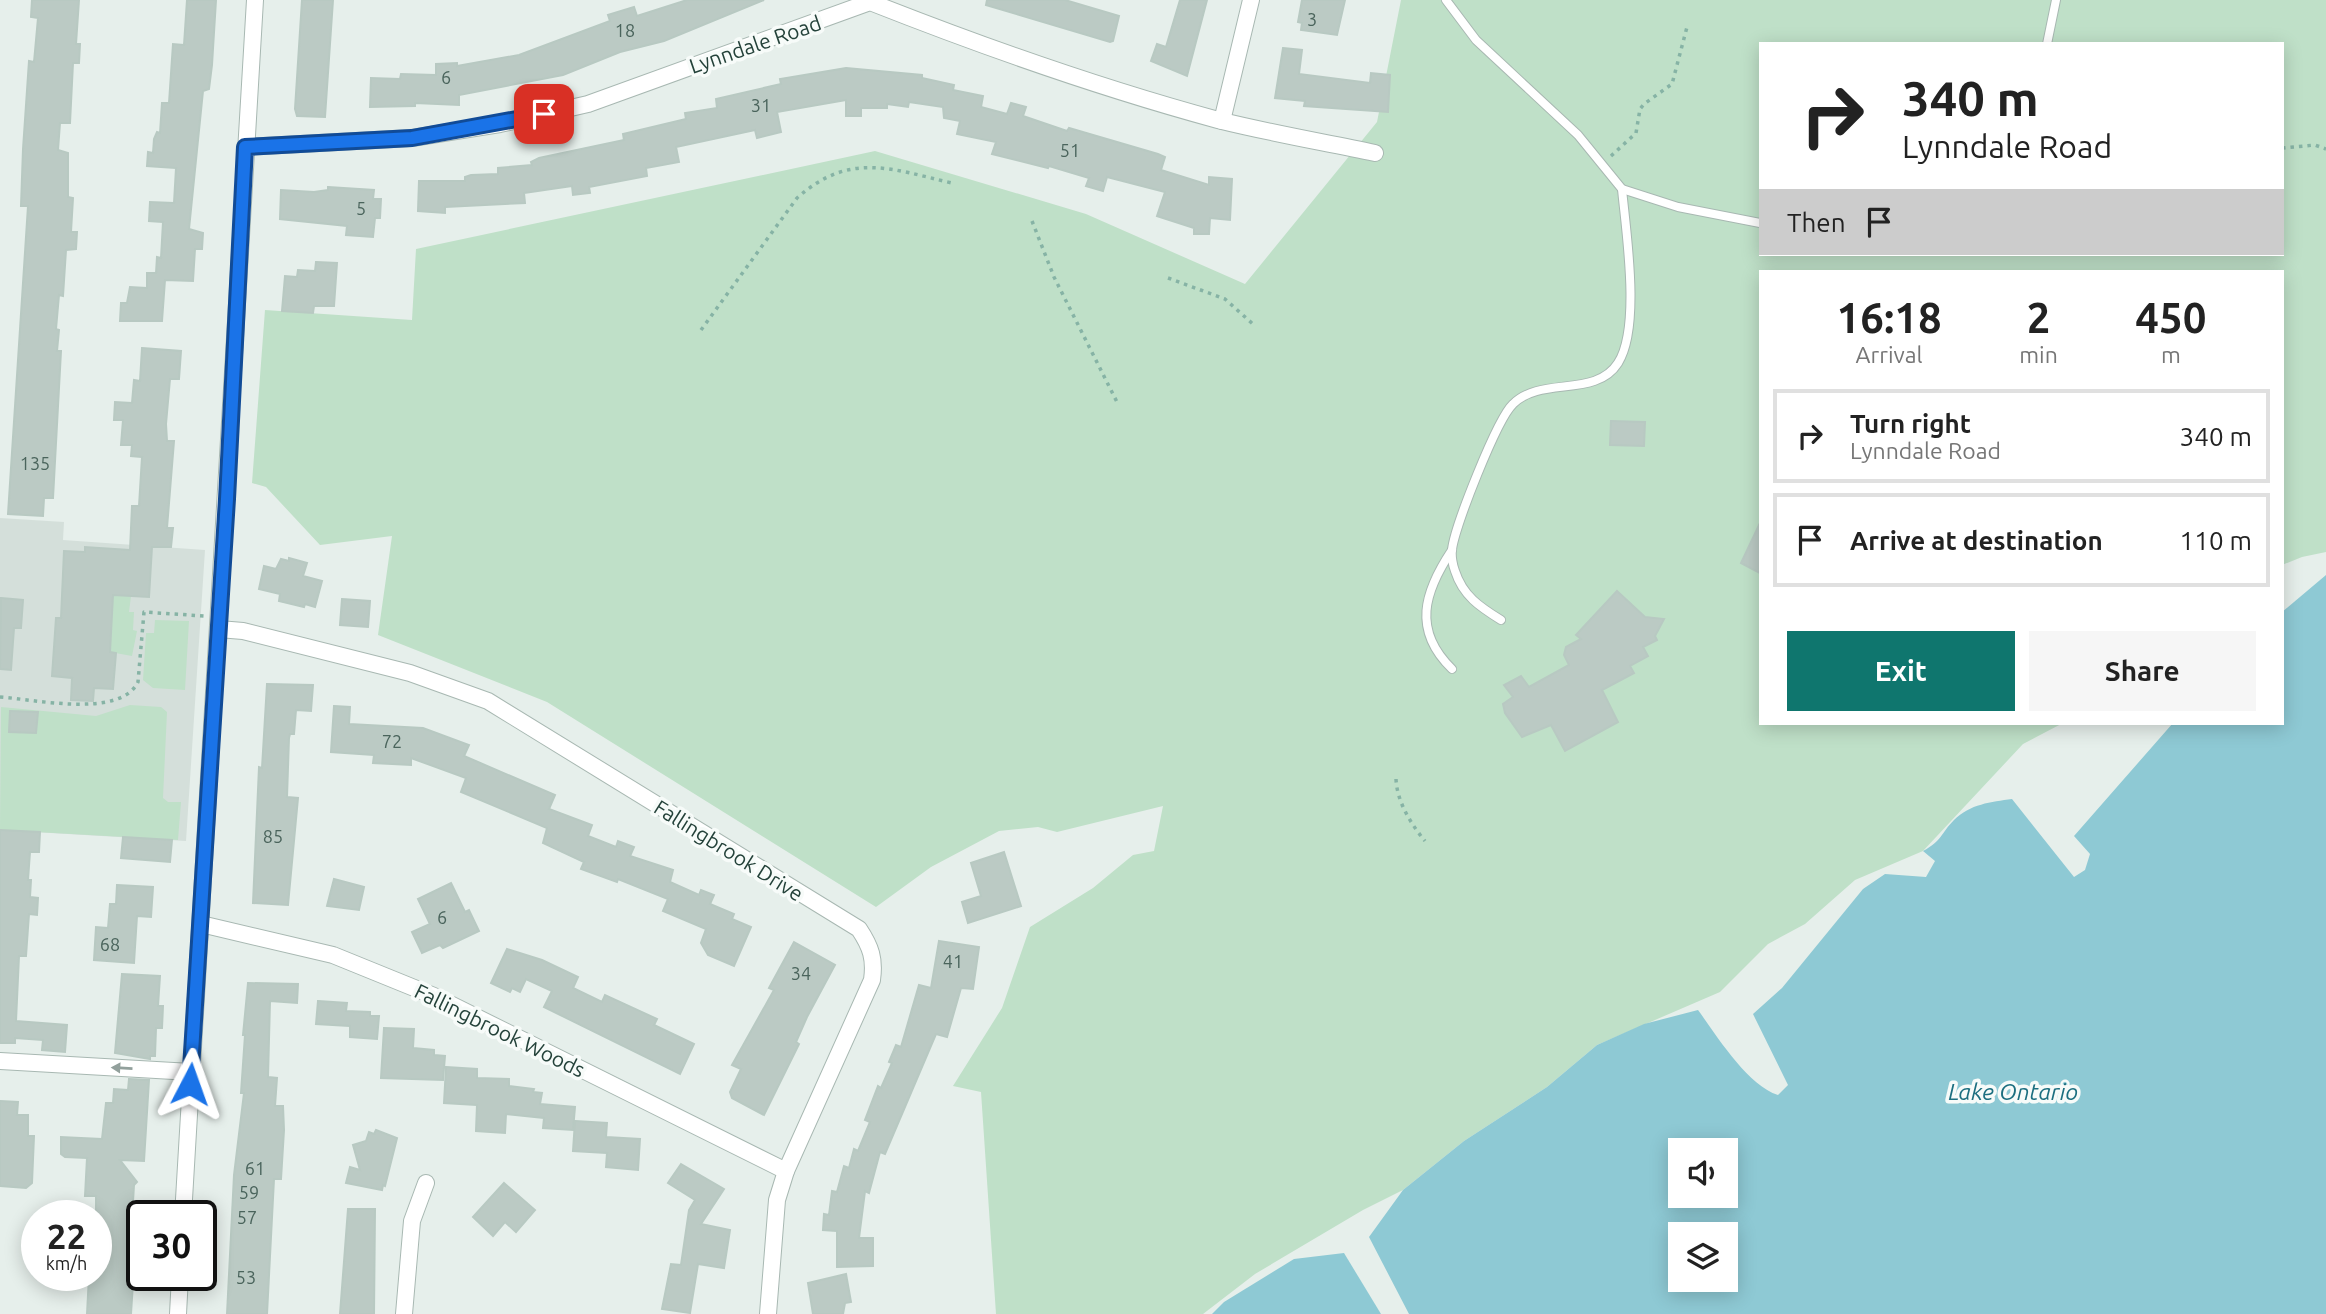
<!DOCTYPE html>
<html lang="en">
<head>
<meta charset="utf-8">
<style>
	:root { --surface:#fff; --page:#f6f6f6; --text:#222; --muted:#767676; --line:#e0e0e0; --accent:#0f766e }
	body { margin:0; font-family:Ubuntu,sans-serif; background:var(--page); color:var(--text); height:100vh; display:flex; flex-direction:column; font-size:26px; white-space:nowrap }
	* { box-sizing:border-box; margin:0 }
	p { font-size:23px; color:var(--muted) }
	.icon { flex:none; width:38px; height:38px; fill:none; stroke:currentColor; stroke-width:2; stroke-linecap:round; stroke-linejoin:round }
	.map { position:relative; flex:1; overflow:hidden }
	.panel { position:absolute; left:1759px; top:270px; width:525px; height:455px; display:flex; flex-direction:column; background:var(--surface); border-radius:0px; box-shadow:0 4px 18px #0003 }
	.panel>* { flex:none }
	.top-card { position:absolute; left:1759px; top:42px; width:525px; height:214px; border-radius:0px; box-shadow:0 4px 18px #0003; background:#fff; color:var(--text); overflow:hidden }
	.controls { position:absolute; left:1668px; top:1138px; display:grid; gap:14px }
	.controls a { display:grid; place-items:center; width:70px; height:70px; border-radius:0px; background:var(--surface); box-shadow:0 4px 18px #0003; font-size:35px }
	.speed { position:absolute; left:21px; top:1200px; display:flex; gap:14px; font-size:35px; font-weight:700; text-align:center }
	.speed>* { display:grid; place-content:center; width:91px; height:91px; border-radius:50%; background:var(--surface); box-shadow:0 4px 18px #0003; line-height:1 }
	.speed small { font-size:18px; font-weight:400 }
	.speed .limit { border:4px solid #111; border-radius:10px; background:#fff; color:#111 }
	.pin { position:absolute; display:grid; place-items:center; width:60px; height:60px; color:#fff; margin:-30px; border-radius:14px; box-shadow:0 4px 10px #0006 }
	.me { position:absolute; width:77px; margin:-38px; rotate:4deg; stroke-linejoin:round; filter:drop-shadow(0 0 5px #0008) }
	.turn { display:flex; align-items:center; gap:24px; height:147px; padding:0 28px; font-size:32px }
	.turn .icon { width:91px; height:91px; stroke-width:2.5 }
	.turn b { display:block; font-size:49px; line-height:60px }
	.then { display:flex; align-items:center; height:66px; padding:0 28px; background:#0003; gap:14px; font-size:26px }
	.eta { display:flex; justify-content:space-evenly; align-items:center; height:119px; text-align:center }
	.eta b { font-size:42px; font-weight:700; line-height:49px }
	.action { display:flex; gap:14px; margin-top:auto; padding:14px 28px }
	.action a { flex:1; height:80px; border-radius:0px; background:var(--accent); color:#fff; font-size:28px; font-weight:700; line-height:80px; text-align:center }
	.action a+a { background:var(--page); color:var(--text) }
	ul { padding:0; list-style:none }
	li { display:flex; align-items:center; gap:21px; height:94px; margin:0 14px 10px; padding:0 14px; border:4px solid var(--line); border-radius:0px }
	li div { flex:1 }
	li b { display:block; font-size:26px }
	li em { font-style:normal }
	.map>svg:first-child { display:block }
	.built { fill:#d4dfda }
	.green { fill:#bfe0c8; fill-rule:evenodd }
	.water { fill:#8ec9d4; fill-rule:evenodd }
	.building { fill:#bbcac4; stroke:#b8c9c2; stroke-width:2 }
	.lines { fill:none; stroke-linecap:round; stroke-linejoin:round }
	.service-casing { stroke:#a8b8b2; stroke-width:10 }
	.minor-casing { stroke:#a8b8b2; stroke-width:18 }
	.path { stroke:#86b3a5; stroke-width:3.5; stroke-dasharray:3.5 5; stroke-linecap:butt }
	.service { stroke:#fff; stroke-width:8 }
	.minor { stroke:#fff; stroke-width:16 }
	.oneway { fill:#92a09c }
	.route-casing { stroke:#114b97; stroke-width:18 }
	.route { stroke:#1a73e8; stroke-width:12 }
	.labels { text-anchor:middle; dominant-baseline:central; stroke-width:7; stroke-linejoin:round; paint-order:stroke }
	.number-label { font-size:18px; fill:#4a645c }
	.street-label { font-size:21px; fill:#24423a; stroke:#f7fbf9 }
	.water-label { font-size:23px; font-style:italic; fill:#1c6f80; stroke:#f7fbf9 }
</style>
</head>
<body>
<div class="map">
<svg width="2326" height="1314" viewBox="0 0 2326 1314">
	<rect width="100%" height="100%" fill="#e6efeb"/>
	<path class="built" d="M0 518 64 522 63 540 205 550 186 841 0 830Z"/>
	<g class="green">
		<path d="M1401 0H2326V552L2302 557 2282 565V271H1760V723H2063L2023 744 1923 851 1855 880 1805 924 1768 944 1720 992 1597 1045 1547 1087 1464 1141 1403 1190 1363 1210 1255 1274 1203 1314H996L981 1092 953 1086 1002 1008 1030 927 1093 888 1133 855 1154 851 1163 806 1057 832 1038 827 999 831 931 867 876 907 547 702 378 635 392 536 320 545 266 487 252 483 265 310 412 320 416 249 875 151 1086 214 1245 284 1377 122ZM1760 44H2282V254H1760Z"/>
		<path d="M113 595 131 596 129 612H134L133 630 137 631 132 656 110 652Z"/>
		<path d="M155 620 189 621 185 690 153 688 143 680 146 633H154Z"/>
		<path d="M130 705 161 707 167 712 163 798 168 802H181L178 840 0 830 1 707 96 716Z"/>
	</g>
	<g class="water">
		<path d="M2326 575V1314H1409L1369 1237 1403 1190 1464 1141 1547 1087 1597 1045 1644 1024 1698 1010C1717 1036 1747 1085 1778 1095L1788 1085 1753 1014 1782 988 1863 889 1885 874 1926 877 1935 861 1923 851C1942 841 1941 833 1954 820 1970 804 1991 802 2012 799L2074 877 2085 870 2090 854 2074 836 2173 723H2282V612ZM1680 1150H1726V1195H1680ZM1680 1234H1726V1279H1680Z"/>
		<path d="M1344 1253 1381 1314H1212L1224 1302 1294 1259Z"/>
	</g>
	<g class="building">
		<path d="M32 0H79L76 44H80L79 63H73L70 123H60L58 150 68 153V197L73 198 71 232H77L76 249 66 250 63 296 59 295 56 329 59 330 57 351H61L53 498H44L43 516 8 514 28 206H21L23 149 29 61 34 62 38 18 31 17Z"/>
		<path d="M187 0H216L212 65 209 89 203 91 189 229 203 233 202 249H195L193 281 165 280 162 321H120L121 303H127L130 287 147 288V273H156L157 257 161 258 163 222 149 221 150 202 174 203 176 168 147 166 148 152 153 153 154 139 157 132 160 133 162 103H169L173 44 184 45Z"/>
		<path d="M302 0H333L325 117 297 116 295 109Z"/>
		<path d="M687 0H764L664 41 620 52 563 75 459 95V105L415 103V106L370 107 371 78 400 79 401 74 436 75V64L457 63V66L519 55 610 21 608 15 634 7 637 16Z"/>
		<path d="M987 0H1065L1119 16 1113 41 1110 42 986 5Z"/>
		<path d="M1180 0H1207L1187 76 1151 61 1157 44 1166 47Z"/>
		<path d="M1302 0H1345L1337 35 1301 30 1302 23 1298 22Z"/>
		<path d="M1283 48 1302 50 1299 74 1370 83 1371 73 1390 75 1388 112 1304 106 1305 101 1275 98Z"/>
		<path d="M846 68 922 75V78L954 85 953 90 983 96 981 107 1007 114 1011 103 1026 107 1023 116 1067 131 1069 128 1158 154 1165 157 1161 170 1209 185V177L1232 179 1230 220 1210 218 1209 234H1194V228L1157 216 1165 192 1107 177 1103 191 1086 186 1089 178 1049 166 1048 168 992 154 996 142 957 134 960 121 944 118 943 107 909 102 908 107 887 104V108H861V116H846V100L777 112 781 132 757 138 755 130 676 147 679 162 646 168 647 176 589 187 590 193 573 195 572 186 524 193 525 203 445 207V213L418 211 419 181H465V177L471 175 498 174V168L532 165 531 162 539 158 624 140 623 134 686 119 685 113 717 108 716 99 781 84 780 79Z"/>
		<path d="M328 187 374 190 373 199H381L380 218H375L373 237 346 235 347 226 280 219 281 190 314 192 328 190Z"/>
		<path d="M316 262 337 263 334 306H314L313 313 282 311 285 276 297 277 298 270 315 271Z"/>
		<path d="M142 348 181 351 179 379H170L166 424 167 441H174L167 528H173L171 547H152L149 597 113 595 110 652 116 653 113 689 94 688 93 701 71 700 72 678 52 676 56 618H61L64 551 85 552V547L130 550 132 506H139L142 457 131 456 132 445H121L123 420H114L115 402 132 403 134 380 140 381Z"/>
		<path d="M1611 421 1645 422 1644 446 1610 445Z"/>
		<path d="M1760 523V573L1741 563Z"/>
		<path d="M289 558 307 563 303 576 322 581 315 607 305 604 304 607 279 601 280 594 259 589 264 566 276 569 281 559 289 561Z"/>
		<path d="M1617 591 1645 617 1664 619 1655 636 1657 640 1643 647 1648 656 1630 666 1634 673 1602 690 1618 722 1565 751 1551 725 1522 737 1505 713 1503 704 1513 697 1504 685 1521 676 1529 687 1569 665 1564 655 1566 647 1581 639 1576 635Z"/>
		<path d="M1 598 23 600 21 628H14L11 670 0 669Z"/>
		<path d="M342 599 370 601 368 627 340 625Z"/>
		<path d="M267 684 313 685 311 711 296 710 294 734H290L289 738 287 797 298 798 288 905 253 903 259 767 262 768Z"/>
		<path d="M334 706 350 707 349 724 423 728 469 745 464 756 555 795 549 809 592 825 588 836 616 847 618 841 634 847 630 856 673 870 670 882 699 895 701 890 714 895 710 904 734 914 732 919 751 927 734 966 708 955 701 943 706 929 663 911 668 899 618 879 617 882 581 869 584 862 543 843 547 828 461 792 466 778 411 758V765L373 763 374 755 331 752Z"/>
		<path d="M10 711 38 712 36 733 9 732Z"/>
		<path d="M0 830 40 832 39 852H30L28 880H31L30 897 38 898 37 915 29 914 26 956H19L16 1021 67 1025 65 1052 42 1050 43 1040 15 1038V1043H0Z"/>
		<path d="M123 837 172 840 170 862 121 858Z"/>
		<path d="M1004 852 1021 906 968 923 962 902 981 896 971 863Z"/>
		<path d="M334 879 364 887 359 910 327 906Z"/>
		<path d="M451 883 465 912 469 910 479 931 443 948 440 945 422 953 412 932 430 924 418 899Z"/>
		<path d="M117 885 153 887 151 917 137 916 134 963 94 960 96 927 108 928 110 904H116Z"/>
		<path d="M939 941 979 947 973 989 961 988 947 1037 936 1034 885 1154 880 1152 869 1193 865 1191 859 1238H873V1266L837 1267V1231L823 1230 824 1214 829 1215 832 1191 837 1192 844 1166 849 1168 854 1149 858 1151 870 1122 865 1120 878 1086 881 1088 892 1063 889 1062 896 1045 901 1047 919 985 931 988Z"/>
		<path d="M794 942 835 965 807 1017 796 1042 799 1044 764 1115 732 1098 730 1092 741 1069 732 1065 774 990 769 988Z"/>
		<path d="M507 949 542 960 578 977 573 988 602 1002 605 995 657 1019 654 1025 694 1044 680 1074 544 1007 552 991 526 979 520 992 512 988 510 992 491 983Z"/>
		<path d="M122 974 160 976 158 1006H163L162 1028H156L155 1056H150V1059L115 1053Z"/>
		<path d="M248 983 298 984 297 1003 270 1001 268 1077 277 1078 275 1106H283L284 1130 281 1179H274L267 1314H227L234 1175 244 1093H241L245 1035H243Z"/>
		<path d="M318 1001 347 1003 346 1011 370 1012V1016H379L377 1039 350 1037V1026L316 1024Z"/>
		<path d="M384 1028 414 1029 413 1048 434 1050V1055L445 1056 443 1080 381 1078Z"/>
		<path d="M446 1067 477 1069V1078L509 1079V1086L534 1089 533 1092 542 1093 540 1104 575 1107 573 1130 543 1128 544 1118 506 1114 505 1133 476 1131 477 1105 444 1103Z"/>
		<path d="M129 1079 149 1080 144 1161 120 1160 137 1182 134 1185 131 1235H136L131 1314H87L89 1276H96V1196H85L87 1158 65 1157 61 1154V1137L102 1139 106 1103H113L114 1089 128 1090Z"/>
		<path d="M0 1101 18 1102 17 1115H28V1136H34L32 1183 26 1188 0 1186Z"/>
		<path d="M575 1121 607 1123 606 1137 640 1139 638 1170 606 1167 607 1153 573 1151Z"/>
		<path d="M376 1130 397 1138 385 1186 383 1185 382 1190 346 1183 350 1167 360 1170 353 1145 366 1141 369 1132 374 1134Z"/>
		<path d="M681 1164 724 1189 701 1224 730 1230 724 1268 698 1264 690 1313 662 1309 671 1264 681 1265 689 1210 695 1200 668 1183Z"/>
		<path d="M504 1183 535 1210 516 1232 505 1222 493 1236 473 1217Z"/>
		<path d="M348 1209H375L374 1314H340Z"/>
		<path d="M846 1274 851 1302 845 1303 843 1314H813L808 1283Z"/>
	</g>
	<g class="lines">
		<g class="service-casing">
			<g id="service">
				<path d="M1446 0 1476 40 1578 135 1622 189 1678 207 1760 223"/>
				<path d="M2047 44 2056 0"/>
				<path d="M1452 550C1424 592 1412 630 1452 669"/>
				<path d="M1501 620C1480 607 1463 596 1455 571 1453 566 1451 556 1452 550 1454 528 1497 419 1513 404 1541 376 1596 398 1618 363 1641 327 1626 232 1622 189"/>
			</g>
		</g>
		<g class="minor-casing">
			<g id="minor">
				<path d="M1222 121 1251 0"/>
				<path d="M245 147 412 138 500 124 588 104 870 2C984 47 1100 88 1218 120 1270 133 1323 142 1375 153"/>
				<path d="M219 629 243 631 410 673 488 701 859 929C871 947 875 959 872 980L786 1171 777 1200 768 1314"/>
				<path d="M201 924 333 955 434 996 786 1171"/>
				<path d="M0 1061 191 1072"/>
				<path d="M183 1216 255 0"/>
				<path d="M178 1314 180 1276"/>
				<path d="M404 1314 412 1221 426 1183"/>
			</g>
		</g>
		<g class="path">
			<path d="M2282 148 2315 145 2326 149"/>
			<path d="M1611 156 1636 133 1640 109 1644 104 1672 84 1687 27"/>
			<path d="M1032 221 1054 277 1118 404"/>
			<path d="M1168 278 1225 299 1254 325"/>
			<path d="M701 330 797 198C850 151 891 169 952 183"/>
			<path d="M0 697C33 699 120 719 138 682L144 612 204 616"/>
			<path d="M1396 779C1397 802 1411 824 1425 841"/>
		</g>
		<use href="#service" class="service"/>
		<use href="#minor" class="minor"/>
	</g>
	<defs><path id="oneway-solid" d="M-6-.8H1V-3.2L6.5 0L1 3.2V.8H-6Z" transform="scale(1.75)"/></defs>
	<use class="oneway" href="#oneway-solid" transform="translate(122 1068) rotate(-177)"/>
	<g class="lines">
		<g class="route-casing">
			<path id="route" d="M190 1084 227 499 245 147 412 138 544 114"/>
		</g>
		<use href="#route" class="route"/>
	</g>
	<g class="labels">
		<g class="number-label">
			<text x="1312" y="19">3</text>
			<text x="625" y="30">18</text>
			<text x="446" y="77">6</text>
			<text x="761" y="105">31</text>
			<text x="1070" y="150">51</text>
			<text x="361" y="208">5</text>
			<text x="35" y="463">135</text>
			<text x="392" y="741">72</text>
			<text x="273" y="836">85</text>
			<text x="442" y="917">6</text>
			<text x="110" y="944">68</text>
			<text x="953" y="961">41</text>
			<text x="801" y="973">34</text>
			<text x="255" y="1168">61</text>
			<text x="249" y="1192">59</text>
			<text x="247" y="1217">57</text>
			<text x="246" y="1277">53</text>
		</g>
		<g class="street-label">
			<text transform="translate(755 44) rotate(-19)">Lynndale Road</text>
			<text transform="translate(729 850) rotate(32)">Fallingbrook Drive</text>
			<text transform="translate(500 1030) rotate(26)">Fallingbrook Woods</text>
		</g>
		<g class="water-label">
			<text x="2013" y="1091">Lake Ontario</text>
		</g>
	</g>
</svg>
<div class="controls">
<a><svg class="icon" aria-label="sound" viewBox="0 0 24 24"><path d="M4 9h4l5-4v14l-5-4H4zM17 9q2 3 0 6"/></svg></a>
<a><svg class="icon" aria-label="layers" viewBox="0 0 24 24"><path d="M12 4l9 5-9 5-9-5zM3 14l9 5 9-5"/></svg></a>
</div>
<div class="speed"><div>22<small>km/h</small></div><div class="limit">30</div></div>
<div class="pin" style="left:544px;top:114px;background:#d93025"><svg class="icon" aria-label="arrive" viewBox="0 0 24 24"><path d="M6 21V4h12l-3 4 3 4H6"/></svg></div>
<svg class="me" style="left:190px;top:1084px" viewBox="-20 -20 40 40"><path d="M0-17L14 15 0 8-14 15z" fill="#1a73e8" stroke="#fff" stroke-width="4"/></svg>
<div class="top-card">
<div class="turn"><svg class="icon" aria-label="right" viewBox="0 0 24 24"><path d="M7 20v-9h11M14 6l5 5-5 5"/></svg><div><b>340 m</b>Lynndale Road</div></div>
<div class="then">Then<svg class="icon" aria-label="arrive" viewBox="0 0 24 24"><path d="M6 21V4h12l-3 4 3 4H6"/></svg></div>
</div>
<section class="panel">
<div class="eta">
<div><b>16:18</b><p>Arrival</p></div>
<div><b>2</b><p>min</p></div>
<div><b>450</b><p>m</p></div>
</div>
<ul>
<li><svg class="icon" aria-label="right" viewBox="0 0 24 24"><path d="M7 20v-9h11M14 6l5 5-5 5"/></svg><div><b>Turn right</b><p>Lynndale Road</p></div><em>340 m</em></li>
<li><svg class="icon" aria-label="arrive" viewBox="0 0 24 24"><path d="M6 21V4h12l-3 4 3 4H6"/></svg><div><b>Arrive at destination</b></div><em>110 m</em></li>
</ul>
<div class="action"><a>Exit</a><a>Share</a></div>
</section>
</div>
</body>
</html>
